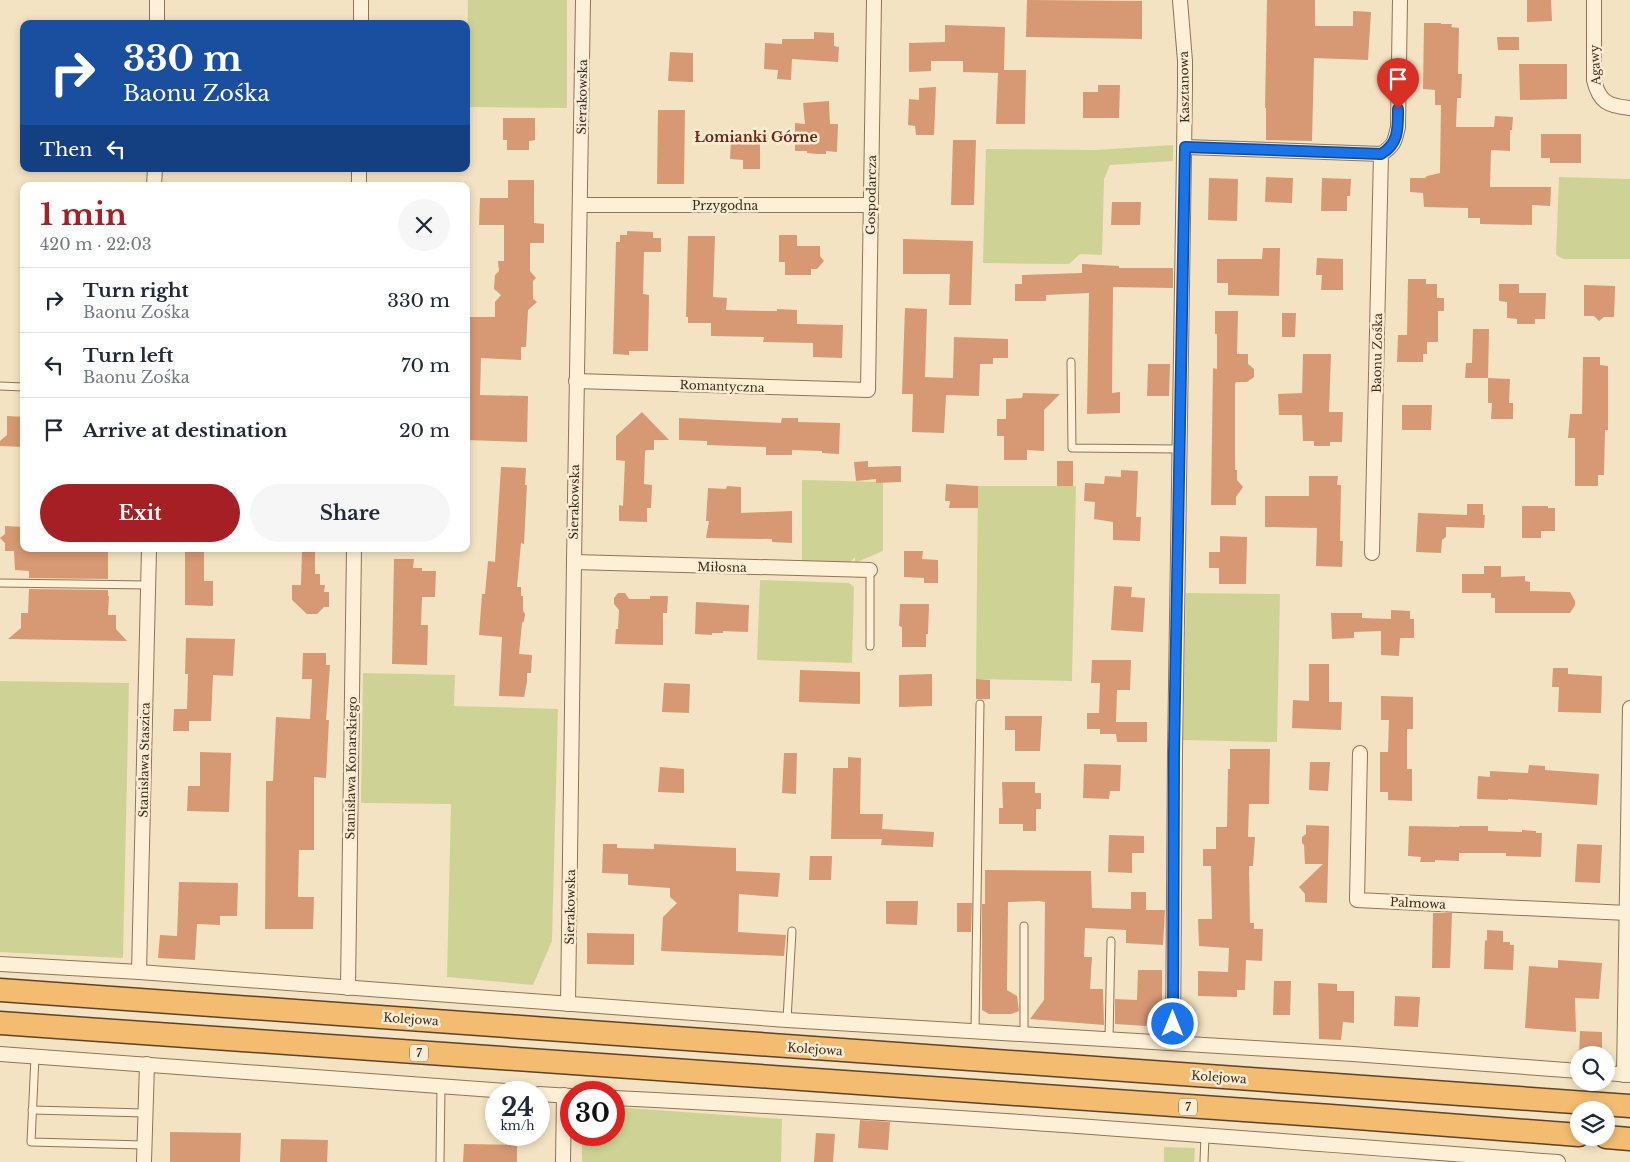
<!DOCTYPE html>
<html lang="en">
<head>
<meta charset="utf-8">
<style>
	:root { --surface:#fff; --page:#f6f6f7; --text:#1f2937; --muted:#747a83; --line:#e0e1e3; --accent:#a61f25 }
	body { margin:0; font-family:"Libre Baskerville",serif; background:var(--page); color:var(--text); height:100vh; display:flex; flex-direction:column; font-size:19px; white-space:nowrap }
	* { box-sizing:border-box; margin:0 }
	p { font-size:16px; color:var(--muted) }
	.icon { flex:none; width:28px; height:28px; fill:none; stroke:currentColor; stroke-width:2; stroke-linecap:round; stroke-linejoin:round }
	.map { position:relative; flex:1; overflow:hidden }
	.sheet { position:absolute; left:20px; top:182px; width:450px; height:370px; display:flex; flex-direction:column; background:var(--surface); border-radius:10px; box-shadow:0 2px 8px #0003 }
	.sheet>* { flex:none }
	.banner { position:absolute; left:20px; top:20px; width:450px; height:152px; border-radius:10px; box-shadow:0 2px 8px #0003; background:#1a4fa0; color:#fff; overflow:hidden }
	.buttons { position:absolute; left:1570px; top:1046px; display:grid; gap:10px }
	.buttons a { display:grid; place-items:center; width:45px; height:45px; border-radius:50%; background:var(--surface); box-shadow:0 2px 8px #0003; font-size:25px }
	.speed { position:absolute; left:485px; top:1081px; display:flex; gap:10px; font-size:25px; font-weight:700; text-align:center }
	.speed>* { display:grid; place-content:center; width:65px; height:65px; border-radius:50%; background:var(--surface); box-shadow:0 2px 8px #0003; line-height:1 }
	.speed small { font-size:12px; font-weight:400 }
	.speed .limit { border:8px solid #d22; background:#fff; color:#111 }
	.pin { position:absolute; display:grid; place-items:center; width:42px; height:42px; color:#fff; margin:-51px -21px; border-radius:50% 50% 50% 0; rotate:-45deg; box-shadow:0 0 5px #0007 }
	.pin .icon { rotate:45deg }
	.me { position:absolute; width:55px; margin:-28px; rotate:0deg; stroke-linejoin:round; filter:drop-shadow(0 0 4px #0008) }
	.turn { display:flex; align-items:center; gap:18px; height:105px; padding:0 20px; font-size:22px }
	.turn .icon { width:65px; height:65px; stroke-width:2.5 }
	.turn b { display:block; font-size:35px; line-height:42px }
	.then { display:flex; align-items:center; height:48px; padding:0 20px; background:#0003; gap:10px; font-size:19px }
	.round { display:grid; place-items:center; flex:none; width:52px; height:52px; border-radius:26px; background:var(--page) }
	.headline { display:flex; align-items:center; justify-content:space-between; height:85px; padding:0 20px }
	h1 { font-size:30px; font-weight:700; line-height:38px; color:var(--accent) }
	.cta { display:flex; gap:10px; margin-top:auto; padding:10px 20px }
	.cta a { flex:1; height:58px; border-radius:30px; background:var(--accent); color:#fff; font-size:20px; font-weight:700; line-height:58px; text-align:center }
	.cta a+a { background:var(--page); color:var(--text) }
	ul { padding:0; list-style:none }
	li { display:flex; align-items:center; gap:15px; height:65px; padding:0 20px; border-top:1px solid var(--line) }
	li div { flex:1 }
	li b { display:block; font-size:19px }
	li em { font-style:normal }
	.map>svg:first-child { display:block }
	.green { fill:#ced395 }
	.building { fill:#d69974 }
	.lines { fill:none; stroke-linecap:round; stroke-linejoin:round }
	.service-casing { stroke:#907357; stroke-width:9 }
	.minor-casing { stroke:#907357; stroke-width:16 }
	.trunk-casing { stroke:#5d412b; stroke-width:25 }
	.path { stroke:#907357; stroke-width:3; stroke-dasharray:4 2.5; stroke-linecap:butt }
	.service { stroke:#fdf0d7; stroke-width:7 }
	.minor { stroke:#fdf0d7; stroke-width:14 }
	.trunk { stroke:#f3bc70; stroke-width:22 }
	.route-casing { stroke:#114b97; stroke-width:12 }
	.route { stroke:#1a73e8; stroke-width:9 }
	.labels { text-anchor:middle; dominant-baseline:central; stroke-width:5; stroke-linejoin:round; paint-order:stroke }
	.shield { fill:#faedd3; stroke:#766654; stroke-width:1 }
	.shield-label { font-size:11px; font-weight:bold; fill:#3e2c1d }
	.street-label { font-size:12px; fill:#3e2c1d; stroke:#faedd3 }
	.neighbourhood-label { font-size:14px; font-weight:bold; fill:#702617; stroke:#faedd3 }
</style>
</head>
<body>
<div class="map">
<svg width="1630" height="1162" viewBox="0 0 1630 1162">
	<rect width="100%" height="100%" fill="#f3e3c2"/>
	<g class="green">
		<path d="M468 0H567V108L466 107Z"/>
		<path d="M102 20 133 21 137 24H96Z"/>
		<path d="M1173 145V161L1110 165 1104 179 1102 255 1080 254 1069 264 983 263 986 149 1096 150Z"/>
		<path d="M1559 177 1630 179V259H1564L1556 255Z"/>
		<path d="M802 480 883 482V551L855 563V557L850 562 802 561Z"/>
		<path d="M978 486H1076L1072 681 976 679Z"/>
		<path d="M760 580 849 583 854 587 852 663 757 660Z"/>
		<path d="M1186 593 1280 594 1277 742 1183 740Z"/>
		<path d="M363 673 455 675 454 706 558 709 552 941 533 985 447 977 451 804 361 803Z"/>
		<path d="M0 681 129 683 123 958 0 952Z"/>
		<path d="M614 1107 782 1119 781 1162H582V1135H614Z"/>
		<path d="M1164 1147 1195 1148 1194 1162H1164Z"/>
	</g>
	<g class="building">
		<path d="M1027 0 1142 1V39L1026 37Z"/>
		<path d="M1267 0H1315V26H1353V11L1371 12 1368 60 1314 58 1312 141 1266 140V108H1265Z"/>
		<path d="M1527 0H1551L1552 21 1527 22Z"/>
		<path d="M1424 23H1441V24H1452L1451 27 1459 28 1458 74H1462L1461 98H1457L1456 127H1494L1495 116 1513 117 1512 130H1510V151L1491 150 1490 187H1551L1550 206 1532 205V225L1480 224V218H1468V208L1424 207 1423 193 1410 192V178H1425L1427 176 1440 173 1441 105H1435V90L1423 89Z"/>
		<path d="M945 25 1005 27 1004 70H1026L1025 124H996L998 73 963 72V61H931V71L909 72V43L945 42Z"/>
		<path d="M814 32 834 33V46L839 47 838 62 792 59 791 80 777 79 778 70 764 69 765 43 782 44V39H814Z"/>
		<path d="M1497 37H1519V50H1498Z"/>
		<path d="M670 52 693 53V82L668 81Z"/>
		<path d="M1519 64H1567V99L1520 100Z"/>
		<path d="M1098 85H1120L1119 118H1083V92H1098Z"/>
		<path d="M936 87 934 135H916L915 126 908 125 909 99 919 100V88Z"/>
		<path d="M829 101 830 124H838L837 152 826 151V154H817L807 153V151H795V123L805 124 803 103Z"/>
		<path d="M658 110H685L684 184H657Z"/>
		<path d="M503 118H535V140L529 141V150H507V140H503Z"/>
		<path d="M1541 134H1581V163H1550V158H1541Z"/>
		<path d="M731 138H760V169H743V160L730 159Z"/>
		<path d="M953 140H976L974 205H951Z"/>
		<path d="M1266 177 1293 178 1292 203 1265 202Z"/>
		<path d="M1209 178 1238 179 1237 221 1208 220Z"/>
		<path d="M1322 178 1351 179 1350 196H1347V211H1321Z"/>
		<path d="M508 180H534V223L544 224V243H530V271L536 278 533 281V299L537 302 528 310 526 347H521V360L481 358 480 395 528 396 527 442 466 440V317H495V302L501 295 494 289 495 275 499 271 498 261H504V225H479L480 198H508Z"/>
		<path d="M1112 202H1141L1140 225H1111Z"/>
		<path d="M627 231 653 232V238H661V252H644L643 294 649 295 648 351H629V355L613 354 616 242H620V235H627Z"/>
		<path d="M779 235H797V246H820V256L824 261 817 269H811V275H785V262H779Z"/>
		<path d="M688 236H715L713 297 727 298 726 310 764 311H777V309L797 310V324L843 325 842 358 813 357V343L763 342 764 337 711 336V323H688V317H686Z"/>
		<path d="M903 239 973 241 971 305H949L950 274H903Z"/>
		<path d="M1263 248H1280L1279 296 1228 295V283H1217V259H1262Z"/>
		<path d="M1317 258 1343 259V290H1321L1322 275H1316Z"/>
		<path d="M1082 264 1119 266V268H1173V288L1113 287 1112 393 1120 392V413L1087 414 1089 293 1046 295V301H1015V284H1022V275L1082 273Z"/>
		<path d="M1408 279H1426V284H1437V298H1444V311H1438V342H1427V354H1423V362H1397L1398 335H1407Z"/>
		<path d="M1499 284H1519V293H1546L1545 319H1535V324H1517V319L1507 318V302L1499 301Z"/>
		<path d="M1584 285 1615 286 1614 317H1604L1599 321 1594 316H1584Z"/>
		<path d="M905 308 927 309 925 377 953 378 954 337 1008 339V358H993V364H980L979 396 946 395 944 433 912 432 913 394H902Z"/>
		<path d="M1215 311H1238L1237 354H1248V364L1254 369V377L1247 382H1236L1235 384V470H1237V480L1243 487 1236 497V505H1211L1213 368 1217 369V334H1215Z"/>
		<path d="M1282 313H1296L1295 337H1282Z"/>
		<path d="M1473 329H1489L1488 378H1465L1466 363H1472Z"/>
		<path d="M1303 354H1331L1329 412H1343L1342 442H1330V446H1314V441H1303L1302 415H1279L1278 394 1302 393Z"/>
		<path d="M1583 357H1600V365L1608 366V430H1605L1604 475H1598V486H1575V438H1568L1570 414H1582Z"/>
		<path d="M1148 364H1170L1169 396H1147Z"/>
		<path d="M1488 378 1510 379 1509 403H1513V419H1491L1492 403H1488Z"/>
		<path d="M1023 393 1060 394 1044 410V451L1027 450V460H1004V436H997V419H1006V399L1022 398Z"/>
		<path d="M1402 405H1432L1431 430H1402Z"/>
		<path d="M642 412 669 440H654V450H646L645 452 644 484 652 485 651 508H647V522L619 521V505L623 506 625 461 616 460V436Z"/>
		<path d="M7 416 24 417V447L0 446V441L7 435Z"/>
		<path d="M679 418 781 423 782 418H798V422L840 423 839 454 822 453V451L792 450V455H766V447L707 445V441L679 440Z"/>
		<path d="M868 461V467L901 466V482L876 483V479L856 481 854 462Z"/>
		<rect x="1057" y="461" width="16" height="25"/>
		<path d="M501 467 526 468 525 485H527L524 544 521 543 517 587H521V596H523V611L525 614 524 621 522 623 519 654 532 655 531 673H527V682L524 697 499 696 502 637 479 635 482 594H485L488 561 495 562Z"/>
		<path d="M1121 470 1138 471 1136 517H1141L1140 541 1113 540V522L1094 519 1095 502 1084 501 1085 483 1104 484 1105 476 1121 477Z"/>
		<path d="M1309 476H1338L1337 485H1341L1340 541H1343L1342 567 1316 566 1317 528 1265 527V496H1309Z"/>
		<path d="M946 484 978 486V508H949L950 501H945Z"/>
		<path d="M727 486 741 487V513L792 511V543L772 542V539L706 538 709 521H706L708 488 726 489Z"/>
		<path d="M1467 504H1483V515H1485L1484 528 1446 527V537L1442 540 1441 553 1416 552 1418 513 1467 515Z"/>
		<path d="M1522 506H1548V508H1555V531H1541V538H1522Z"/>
		<path d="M5 526 24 527V549H108V579L29 578V571L15 570 14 551H5V543L0 538 5 534Z"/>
		<path d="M1220 536 1247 537 1246 584H1219V568H1209V552H1220Z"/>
		<path d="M185 549H204V581H213V606L185 605Z"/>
		<path d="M302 549H315V574H320V585H325L324 592H329V607H324L317 614H307L292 600V585H301Z"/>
		<path d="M904 551H923L922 559 938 560V583H924V578L904 577Z"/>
		<path d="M394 559H414L413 568H422V571H436L435 597H422L421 625H428L427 665 392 664Z"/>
		<path d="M1484 566H1501V577L1525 576V581L1530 582V591L1570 592 1575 601V605L1570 613H1495V598H1491V593H1462V574H1484Z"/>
		<path d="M1114 586 1132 587 1131 597 1145 598 1143 632 1111 630Z"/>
		<path d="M29 589 108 590V596H109L108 615H116V629L127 641 8 639 21 628V613H28Z"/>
		<path d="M618 593H625L629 599H650V596H668L667 613H663V645L615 644 616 629H618L619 610 614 604V598Z"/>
		<path d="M696 602 749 605 748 632 723 631V633H712V635L695 634Z"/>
		<path d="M900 604H929L928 634H926V647H902V627L899 626Z"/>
		<path d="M1391 610 1410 611V619H1414V638H1400L1399 656 1381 655V631L1354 632V638L1332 639 1331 613H1362V618L1391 619Z"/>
		<path d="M186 638 235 639 233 676 213 675 211 721H189V731H173L174 709H187L188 674H185Z"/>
		<path d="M303 653H326V665H330L326 720H329L326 778 314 777V850H299L298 897H314L313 929H265L266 781H273L276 717 310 719 312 679H302Z"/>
		<path d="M1092 660H1131L1130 690H1117L1116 722H1147V742H1117L1116 734H1100V729H1087V713H1099L1100 683H1091Z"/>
		<path d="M1309 664H1329V702H1342L1341 730 1292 728 1293 700 1309 701Z"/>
		<path d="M1553 668H1568V674L1602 676 1601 713 1558 712 1559 687H1552Z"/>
		<path d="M800 670 860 672V704L799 702Z"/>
		<path d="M932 674V706L899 707V675Z"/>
		<path d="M976 679 990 680V699H976Z"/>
		<path d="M664 683 690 684 689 713 662 712Z"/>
		<path d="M1381 696 1413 697V729H1407V769H1412V801L1388 800V792H1380V752H1388L1389 720H1381Z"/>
		<path d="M1005 716H1042L1040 751H1015V730H1005Z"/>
		<path d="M1230 749H1270L1269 804H1249L1248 837H1255L1253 866H1249L1250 923H1254V929H1263L1262 961 1246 960 1245 990H1237V997L1198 996V971L1228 972 1229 948 1199 946 1198 919H1212L1211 866H1203V849H1216V827H1227L1228 769H1230Z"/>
		<path d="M200 752 231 753 229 812 187 811 188 786H200Z"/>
		<path d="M784 753H797L796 794 782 793Z"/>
		<path d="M848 757 861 758 860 814H883L882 829 934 832 933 847 881 845 882 839H831L833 768H848Z"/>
		<path d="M1310 762H1330L1328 791 1309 790Z"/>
		<path d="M1084 764 1121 765 1120 791H1110L1109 799 1083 798Z"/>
		<path d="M1529 765 1545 766V770L1599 774 1597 805 1508 799V800L1477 799 1478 776 1490 777V771L1528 773Z"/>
		<path d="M660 767 684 769V793L658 792Z"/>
		<path d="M1002 782H1035V793H1041V809H1036V831H1023V824H999V808H1003Z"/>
		<path d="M1306 825 1329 826 1327 903 1305 902V894L1299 887 1323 864H1305L1304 845 1302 843V837L1306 834Z"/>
		<path d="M1409 826 1459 827V826H1488V831L1522 832V830L1536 831V833H1542L1541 857 1506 856V853H1459V861L1435 860V862H1420L1421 857 1408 856Z"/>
		<path d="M1109 835 1144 836V853H1132V873L1108 872Z"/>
		<path d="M603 844H617V848L654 849V844L736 848V871L780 873 778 897 739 894 738 932 786 935 784 956 661 951 663 917 677 903 670 897V888L628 885V874L602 873Z"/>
		<path d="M1577 844 1602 845 1600 883 1575 882Z"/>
		<path d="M810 856H832L831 880H809Z"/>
		<path d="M985 870 1091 871 1092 908 1131 909V892H1146V910H1165L1163 945 1126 943V930L1085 928 1084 957H1092L1090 989H1103L1104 1025 1030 1019 1044 1000 1045 902 1039 901 1008 902 1007 990 1017 996 1019 1011 1011 1014H989L982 1010V904H985Z"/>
		<path d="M179 882 238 883 237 916H220V925L197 924 195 960 158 958 160 935 177 936Z"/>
		<path d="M886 901H918L917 925 886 924Z"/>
		<path d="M957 903H972L971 932H957Z"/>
		<path d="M1433 913H1452L1450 968H1432Z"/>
		<path d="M1487 930 1503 931V942H1510V945H1514L1513 970 1484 969 1485 940 1487 941Z"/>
		<path d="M587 933 634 934V965L587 964Z"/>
		<path d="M1558 960 1602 963 1599 999 1575 998 1576 1032 1525 1028 1529 966 1558 968Z"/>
		<path d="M1138 970H1162V1017H1151L1150 1023H1147L1146 1026 1115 1024V999L1137 1000Z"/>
		<path d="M1274 981H1291L1290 1015H1273Z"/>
		<path d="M1318 983 1337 984V991H1354V1023L1343 1022 1341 1040 1319 1039Z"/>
		<path d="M1395 996 1420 997 1418 1027 1394 1026Z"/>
		<path d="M1580 1031 1602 1032V1055H1579Z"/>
		<path d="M860 1120 890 1122 888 1150 858 1148Z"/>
		<path d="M170 1132 241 1133 240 1162H170Z"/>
		<path d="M816 1133 835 1134 833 1162H814Z"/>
		<path d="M281 1139 328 1140 327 1162H280Z"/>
		<path d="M464 1144 517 1145V1162H463Z"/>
	</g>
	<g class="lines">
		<g class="service-casing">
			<g id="service">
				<path d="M1071 362 1072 448 1179 449"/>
				<path d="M0 386 24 387"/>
				<path d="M0 583 148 585"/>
				<path d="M870 646V570"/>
				<path d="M1024 926V1033"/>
				<path d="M787 1020 792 931"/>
				<path d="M975 1030 980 704"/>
				<path d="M1109 1039 1111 941"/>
				<path d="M35 1057 31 1142 144 1145"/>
				<path d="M32 1110 145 1113"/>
				<path d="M440 1162 441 1087"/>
				<path d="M1204 1162 1205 1135"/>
			</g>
		</g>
		<g class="minor-casing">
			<g id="minor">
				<path d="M1594 0V80C1599 102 1608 106 1630 108"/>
				<path d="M157 24V0"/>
				<path d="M361 24V0"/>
				<path d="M1185 147 1381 154"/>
				<path d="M154 186 155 169"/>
				<path d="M359 186V169"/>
				<path d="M580 205H871"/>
				<path d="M576 381 868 390 874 0"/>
				<path d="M1372 553 1381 154C1394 146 1395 141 1398 127L1400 0"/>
				<path d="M574 562 870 570"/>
				<path d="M1360 753 1357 900 1627 913"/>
				<path d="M0 964 139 972 787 1020 1353 1054 1579 1071"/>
				<path d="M139 972 149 549"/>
				<path d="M348 988 354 549"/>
				<path d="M568 1004 574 562 583 0"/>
				<path d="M1173 1043 1175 752 1185 87V61L1180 0"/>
				<path d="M0 1054 519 1092"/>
				<path d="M1606 1073 1630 1075"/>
				<path d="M1624 1075 1630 708"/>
				<path d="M539 1094 571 1096"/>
				<path d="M614 1098C929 1113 1243 1138 1558 1162"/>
				<path d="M144 1162 147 1064"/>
				<path d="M563 1162 564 1095"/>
			</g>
		</g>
		<g class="trunk-casing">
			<g id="trunk">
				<path d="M0 990 1630 1106"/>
				<path d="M0 1023 1331 1116 1579 1135"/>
				<path d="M1606 1137 1630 1139"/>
			</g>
		</g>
		<path class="path" d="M589 1092 590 1083"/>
		<use href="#service" class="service"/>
		<use href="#minor" class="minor"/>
		<use href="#trunk" class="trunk"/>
	</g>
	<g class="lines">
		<g class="route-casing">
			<path id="route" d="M1173 1024 1174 752 1185 147 1381 154C1399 144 1398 128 1398 109"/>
		</g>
		<use href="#route" class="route"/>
	</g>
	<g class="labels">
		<g class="shield">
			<rect x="410" y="1044.5" width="18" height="17" rx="4"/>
			<rect x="1179" y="1098.5" width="18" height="17" rx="4"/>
		</g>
		<g class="shield-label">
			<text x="419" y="1053">7</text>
			<text x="1188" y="1107">7</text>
		</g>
		<g class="street-label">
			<text transform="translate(1595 65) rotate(-93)">Agawy</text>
			<text transform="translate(1184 87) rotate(-91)">Kasztanowa</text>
			<text transform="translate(582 97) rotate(-89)">Sierakowska</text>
			<text transform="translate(871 195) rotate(-89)">Gospodarcza</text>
			<text x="725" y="205">Przygodna</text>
			<text transform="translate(1377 353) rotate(-89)">Baonu Zośka</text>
			<text transform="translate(722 386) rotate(2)">Romantyczna</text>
			<text transform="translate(574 502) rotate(-89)">Sierakowska</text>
			<text transform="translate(722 567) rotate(1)">Miłosna</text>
			<text transform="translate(144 760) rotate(-89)">Stanisława Staszica</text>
			<text transform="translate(351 768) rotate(-89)">Stanisława Konarskiego</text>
			<text transform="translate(1418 903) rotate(3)">Palmowa</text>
			<text transform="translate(570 907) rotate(-89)">Sierakowska</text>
			<text transform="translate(411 1019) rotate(4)">Kolejowa</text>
			<text transform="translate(815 1049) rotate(4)">Kolejowa</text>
			<text transform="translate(1219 1077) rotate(4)">Kolejowa</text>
		</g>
		<g class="neighbourhood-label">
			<text x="756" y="137">Łomianki Górne</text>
		</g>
	</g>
</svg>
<div class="buttons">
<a><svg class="icon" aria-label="search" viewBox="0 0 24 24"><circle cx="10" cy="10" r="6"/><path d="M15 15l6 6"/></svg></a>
<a><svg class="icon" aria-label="layers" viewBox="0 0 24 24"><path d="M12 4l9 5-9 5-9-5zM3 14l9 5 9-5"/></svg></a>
</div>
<div class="speed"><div>24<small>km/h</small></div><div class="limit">30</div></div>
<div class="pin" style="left:1398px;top:109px;background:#d93025"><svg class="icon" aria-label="arrive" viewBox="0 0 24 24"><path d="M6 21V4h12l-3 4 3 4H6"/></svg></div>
<svg class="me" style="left:1173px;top:1024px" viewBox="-20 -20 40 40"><circle r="17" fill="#1a73e8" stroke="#fff" stroke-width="3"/><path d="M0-11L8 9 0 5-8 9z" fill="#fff"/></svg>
<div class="banner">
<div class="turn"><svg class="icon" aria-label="right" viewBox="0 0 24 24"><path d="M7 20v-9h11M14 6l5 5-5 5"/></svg><div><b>330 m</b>Baonu Zośka</div></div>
<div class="then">Then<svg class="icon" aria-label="left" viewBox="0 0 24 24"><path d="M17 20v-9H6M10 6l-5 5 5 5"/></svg></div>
</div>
<section class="sheet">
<div class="headline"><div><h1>1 min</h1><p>420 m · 22:03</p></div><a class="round"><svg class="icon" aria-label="close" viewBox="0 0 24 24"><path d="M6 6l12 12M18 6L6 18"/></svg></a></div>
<ul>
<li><svg class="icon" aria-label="right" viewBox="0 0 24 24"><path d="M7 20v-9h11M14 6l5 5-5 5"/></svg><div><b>Turn right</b><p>Baonu Zośka</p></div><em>330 m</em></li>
<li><svg class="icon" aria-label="left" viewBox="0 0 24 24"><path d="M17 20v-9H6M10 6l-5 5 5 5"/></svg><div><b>Turn left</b><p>Baonu Zośka</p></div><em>70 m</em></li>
<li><svg class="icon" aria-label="arrive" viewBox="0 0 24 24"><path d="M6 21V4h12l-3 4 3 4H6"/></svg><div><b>Arrive at destination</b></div><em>20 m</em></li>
</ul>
<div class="cta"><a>Exit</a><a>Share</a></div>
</section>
</div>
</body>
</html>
